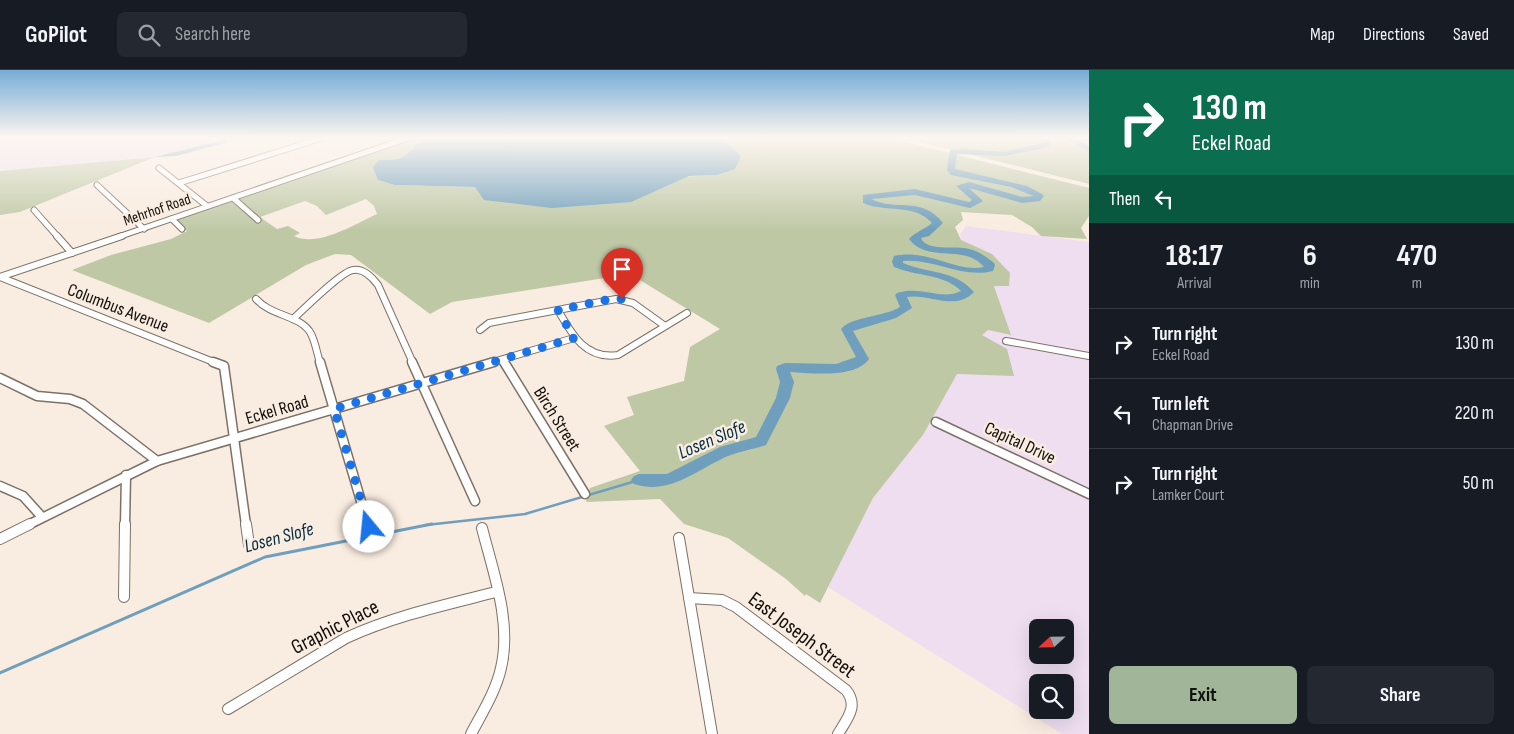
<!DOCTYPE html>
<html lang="en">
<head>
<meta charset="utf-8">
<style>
	:root { --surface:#171b24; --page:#242831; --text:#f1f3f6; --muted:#9ea1a6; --line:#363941; --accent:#a1b598 }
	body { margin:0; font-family:"Sofia Sans Condensed",sans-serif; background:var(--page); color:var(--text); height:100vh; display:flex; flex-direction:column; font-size:19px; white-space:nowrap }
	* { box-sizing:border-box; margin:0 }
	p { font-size:16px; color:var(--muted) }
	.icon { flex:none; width:28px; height:28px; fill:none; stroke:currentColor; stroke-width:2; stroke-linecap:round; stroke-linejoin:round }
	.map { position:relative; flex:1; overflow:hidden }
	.side { display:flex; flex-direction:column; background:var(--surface); width:425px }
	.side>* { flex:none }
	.top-card { background:#0b6e4f; color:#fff; overflow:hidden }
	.needle { width:32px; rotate:248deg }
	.fabs { position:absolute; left:1029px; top:549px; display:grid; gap:10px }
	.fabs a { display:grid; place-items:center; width:45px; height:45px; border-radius:8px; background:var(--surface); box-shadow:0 5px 20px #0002; font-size:25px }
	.pin { position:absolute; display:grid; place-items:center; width:42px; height:42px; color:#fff; margin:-51px -21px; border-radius:50% 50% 50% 0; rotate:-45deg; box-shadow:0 0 5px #0007 }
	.pin .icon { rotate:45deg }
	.me { position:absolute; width:55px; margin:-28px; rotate:343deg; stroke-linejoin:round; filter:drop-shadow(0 0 4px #0008) }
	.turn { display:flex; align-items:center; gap:18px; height:105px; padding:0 20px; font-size:22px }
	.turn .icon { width:65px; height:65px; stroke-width:2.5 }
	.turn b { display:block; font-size:35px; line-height:42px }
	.then { display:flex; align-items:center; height:48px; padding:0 20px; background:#0003; gap:10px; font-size:19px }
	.eta { display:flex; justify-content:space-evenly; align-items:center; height:85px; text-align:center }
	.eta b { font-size:30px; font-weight:700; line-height:35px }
	.cta { display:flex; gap:10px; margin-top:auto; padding:10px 20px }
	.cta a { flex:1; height:58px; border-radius:8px; background:var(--accent); color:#111; font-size:20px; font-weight:700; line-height:58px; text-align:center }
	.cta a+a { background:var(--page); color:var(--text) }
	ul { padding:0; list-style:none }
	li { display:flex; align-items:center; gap:15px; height:70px; padding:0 20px; border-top:1px solid var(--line) }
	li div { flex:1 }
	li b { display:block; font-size:19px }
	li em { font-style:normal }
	header { display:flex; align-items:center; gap:30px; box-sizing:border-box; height:70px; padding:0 25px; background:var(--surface); border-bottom:1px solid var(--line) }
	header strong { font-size:24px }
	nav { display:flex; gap:28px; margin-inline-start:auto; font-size:18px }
	.search { width:350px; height:45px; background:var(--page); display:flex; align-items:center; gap:12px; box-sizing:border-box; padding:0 18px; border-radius:8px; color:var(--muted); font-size:19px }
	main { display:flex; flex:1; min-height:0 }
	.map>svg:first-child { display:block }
	.industrial { fill:#eedef0; fill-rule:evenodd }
	.green { fill:#bec8a5; fill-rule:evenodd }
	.water { fill:#6f9fbc }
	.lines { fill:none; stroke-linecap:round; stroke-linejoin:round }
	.stream-far1 { stroke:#6f9fbc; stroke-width:2.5 }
	.stream { stroke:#6f9fbc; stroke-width:3 }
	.river { fill:#6f9fbc; fill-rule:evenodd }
	.minor-far3-casing { stroke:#7d7167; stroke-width:7 }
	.minor-far2-casing { stroke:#7d7167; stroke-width:8 }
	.minor-far1-casing { stroke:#7d7167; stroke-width:11 }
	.minor-casing { stroke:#7d7167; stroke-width:12 }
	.minor-far3 { stroke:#fff; stroke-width:5 }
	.minor-far2 { stroke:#fff; stroke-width:6 }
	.minor-far1 { stroke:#fff; stroke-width:8 }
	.minor { stroke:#fff; stroke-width:10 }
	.route { stroke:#1a73e8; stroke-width:9; stroke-dasharray:0 16.2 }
	.labels { text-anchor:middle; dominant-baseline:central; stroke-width:5; stroke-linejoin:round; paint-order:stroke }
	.far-street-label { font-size:15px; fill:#120e0a; stroke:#f9ece0 }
	.street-label { font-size:18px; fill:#120e0a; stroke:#f9ece0 }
	.water-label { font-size:19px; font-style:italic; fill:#022d42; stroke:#f9ece0 }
	.near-street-label { font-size:21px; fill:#120e0a; stroke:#f9ece0 }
</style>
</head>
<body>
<header>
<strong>GoPilot</strong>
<div class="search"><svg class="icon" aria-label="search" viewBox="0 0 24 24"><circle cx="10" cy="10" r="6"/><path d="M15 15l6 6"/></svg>Search here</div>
<nav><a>Map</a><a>Directions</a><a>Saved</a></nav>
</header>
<main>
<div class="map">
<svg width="1089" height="664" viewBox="0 0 1089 664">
	<rect width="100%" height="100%" fill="#f9ece0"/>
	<g class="industrial">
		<path d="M0 68H223L221 71 155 87 0 101Z"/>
		<path d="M966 156 1089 172V664H1062L828 517 873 428 923 365 957 303 1014 305 981 265 988 260 1010 265 994 215 992 184 961 171 960 165ZM1038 558H1065V585H1038ZM1038 612H1065V640H1038Z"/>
	</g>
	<g class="green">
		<path d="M416 68H426L417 71 407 85 395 90 378 110 394 115 475 117 717 105 740 86 722 68H883L906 72 1089 118V146L1081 158 1087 169 1041 166 1032 157 1012 145 961 142 963 150 955 157 961 170 992 184 1010 203 1009 216H994L1011 265 988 260 982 265 1007 279 1014 306 957 304 923 365 873 428 820 533 806 524 805 526 786 509 728 468 684 454 660 429 586 432 590 418 640 401 604 356 634 345 627 327 684 311 690 277 720 259 630 204 452 232 430 244 351 185 335 184 306 195 209 253 72 200 111 185 171 169 187 161 176 150ZM366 129 374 136 377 144C355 154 317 178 294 166L300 163 288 156 277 159 260 147 305 131 317 136 326 145Z"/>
		<path d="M904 68H1089V114Z"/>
		<path d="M155 87 20 142 0 145V101Z"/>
	</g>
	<g class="water">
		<path d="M223 68H229L225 73 176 86 155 87 220 71Z"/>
		<path d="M426 68H722L741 86 735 99 717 105 689 106 631 132 552 138 484 130 475 117 394 115 378 110 373 97 379 90C388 90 400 91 407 84 416 77 413 72 426 68Z"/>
	</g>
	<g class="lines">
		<path class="stream-far1" d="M426 455 525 444 639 410"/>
		<path class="stream" d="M0 603 265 487 432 454"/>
		<g class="river">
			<path d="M1040 68H1048L1051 72 1048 77 1005 86 957 84 955 99 1027 116 1042 124 1044 126 1040 131 1022 133 969 118 983 131 970 138 915 125 871 129C896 142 921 125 943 153L929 166 921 168C926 182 956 175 969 179 979 181 986 187 994 193L995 195 993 201C962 209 934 188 903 191V193C926 203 954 200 972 220L974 222C955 242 929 223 907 227L912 238 896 248 853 261 869 289C855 309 810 303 790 302L794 312 790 328 766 375C754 379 740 381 728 386 698 399 669 426 634 414L631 410 634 406 639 404H667L720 377 756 367 776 328 780 312 776 299 777 296 785 293 836 294 856 287 841 259C852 246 884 247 900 237L895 225 897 223C921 215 942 231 961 221 945 204 915 206 894 197L892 192 894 186C927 178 957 203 984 197 964 173 928 194 909 169 914 163 925 159 932 153 914 133 886 143 863 133V125L915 119 969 132 972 130 956 116 969 112 1022 127 1034 126 1011 117 951 105 947 100 950 80 962 79 1005 82 1042 73Z"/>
			<path d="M1064 68H1075L1089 76V81Z"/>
		</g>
		<g class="minor-far3-casing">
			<g id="minor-far3">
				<path d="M159 98 207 136"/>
				<path d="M179 113 322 68"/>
				<path d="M97 115 144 159"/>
				<path d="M233 128 258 150"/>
				<path d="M34 140 58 167"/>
				<path d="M172 149 182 159"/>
				<path d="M118 167 408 68"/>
			</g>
		</g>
		<g class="minor-far2-casing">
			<g id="minor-far2">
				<path d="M57 166 72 183"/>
				<path d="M0 207 122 166"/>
				<path d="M0 207 216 293"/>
				<path d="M256 229C271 246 299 245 310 262 315 270 317 283 320 293"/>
				<path d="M558 240C572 265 586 290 618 285L687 243"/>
				<path d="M293 249C303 240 342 201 353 200 363 198 372 207 378 215L413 293"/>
				<path d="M480 260 489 253 616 229 633 233 665 256"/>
				<path d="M1006 271 1089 286"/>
				<path d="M503 290 505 293"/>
				<path d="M490 293 574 268"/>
			</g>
		</g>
		<g class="minor-far1-casing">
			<g id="minor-far1">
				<path d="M213 292 224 296 246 455"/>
				<path d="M320 292 368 455"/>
				<path d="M412 292 475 431"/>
				<path d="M504 292 585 424"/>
				<path d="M0 308 37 326 70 329 83 334 157 391"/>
				<path d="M936 352 1089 424"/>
				<path d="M0 416 23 426 42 447"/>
				<path d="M28 455 157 391 494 292"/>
				<path d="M125 455 126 405"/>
			</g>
		</g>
		<g class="minor-casing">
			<g id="minor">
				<path d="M246 454 249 475"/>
				<path d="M368 454 369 457"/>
				<path d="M679 468 712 664"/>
				<path d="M0 469 30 454"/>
				<path d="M124 527 125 454"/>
				<path d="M689 528 722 530 736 537 846 620C859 636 847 649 838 664"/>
				<path d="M228 639 346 568C394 546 445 535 496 522"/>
				<path d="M471 664C482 643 496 621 501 598 512 552 493 502 482 458"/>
			</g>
		</g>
		<use href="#minor-far3" class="minor-far3"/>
		<use href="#minor-far2" class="minor-far2"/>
		<use href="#minor-far1" class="minor-far1"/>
		<use href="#minor" class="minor"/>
	</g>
	<linearGradient id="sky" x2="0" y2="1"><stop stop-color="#77acd6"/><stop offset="0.42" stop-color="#fcf6f1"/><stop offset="1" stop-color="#fcf6f1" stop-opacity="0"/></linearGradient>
	<rect width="1089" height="161" fill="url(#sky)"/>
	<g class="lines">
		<path class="route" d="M369 457 334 339 574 268 558 240 611 229H622"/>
	</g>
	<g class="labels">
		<g class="far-street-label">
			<text transform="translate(157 140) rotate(-19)">Mehrhof Road</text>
		</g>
		<g class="street-label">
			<text transform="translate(118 238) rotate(21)">Columbus Avenue</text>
			<text transform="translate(277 340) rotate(-16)">Eckel Road</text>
			<text transform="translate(557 349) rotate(58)">Birch Street</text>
			<text transform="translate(1020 373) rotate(25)">Capital Drive</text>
		</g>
		<g class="water-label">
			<text transform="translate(712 370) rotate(-23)">Losen Slofe</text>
			<text transform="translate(279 468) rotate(-15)">Losen Slofe</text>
		</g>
		<g class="near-street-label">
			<text transform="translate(335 557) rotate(-27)">Graphic Place</text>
			<text transform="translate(802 565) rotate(37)">East Joseph Street</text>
		</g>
	</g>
</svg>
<div class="fabs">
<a><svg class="needle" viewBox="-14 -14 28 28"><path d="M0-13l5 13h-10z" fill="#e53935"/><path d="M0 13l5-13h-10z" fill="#9ea1a6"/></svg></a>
<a><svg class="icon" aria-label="search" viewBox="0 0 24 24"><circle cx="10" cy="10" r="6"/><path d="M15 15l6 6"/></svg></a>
</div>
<div class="pin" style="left:622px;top:229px;background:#d93025"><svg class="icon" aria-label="arrive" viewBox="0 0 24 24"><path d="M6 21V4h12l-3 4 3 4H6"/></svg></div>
<svg class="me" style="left:369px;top:457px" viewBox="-20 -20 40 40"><circle r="19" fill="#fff"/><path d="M0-13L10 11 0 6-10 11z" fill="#1a73e8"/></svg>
</div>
<section class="side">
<div class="top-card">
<div class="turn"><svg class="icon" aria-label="right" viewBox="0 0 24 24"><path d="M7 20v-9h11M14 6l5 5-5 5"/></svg><div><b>130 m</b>Eckel Road</div></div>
<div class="then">Then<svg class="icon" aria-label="left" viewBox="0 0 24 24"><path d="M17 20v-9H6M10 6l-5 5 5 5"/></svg></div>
</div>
<div class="eta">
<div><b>18:17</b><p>Arrival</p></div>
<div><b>6</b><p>min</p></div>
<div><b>470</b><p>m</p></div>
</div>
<ul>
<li><svg class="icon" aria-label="right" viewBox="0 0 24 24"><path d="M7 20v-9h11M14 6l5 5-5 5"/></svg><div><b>Turn right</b><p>Eckel Road</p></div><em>130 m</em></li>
<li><svg class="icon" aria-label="left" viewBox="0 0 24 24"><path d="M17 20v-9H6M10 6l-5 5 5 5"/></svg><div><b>Turn left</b><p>Chapman Drive</p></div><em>220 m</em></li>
<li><svg class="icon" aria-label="right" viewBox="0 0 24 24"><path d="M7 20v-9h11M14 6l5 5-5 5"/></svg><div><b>Turn right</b><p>Lamker Court</p></div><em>50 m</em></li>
</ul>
<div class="cta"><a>Exit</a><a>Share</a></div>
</section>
</main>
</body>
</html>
